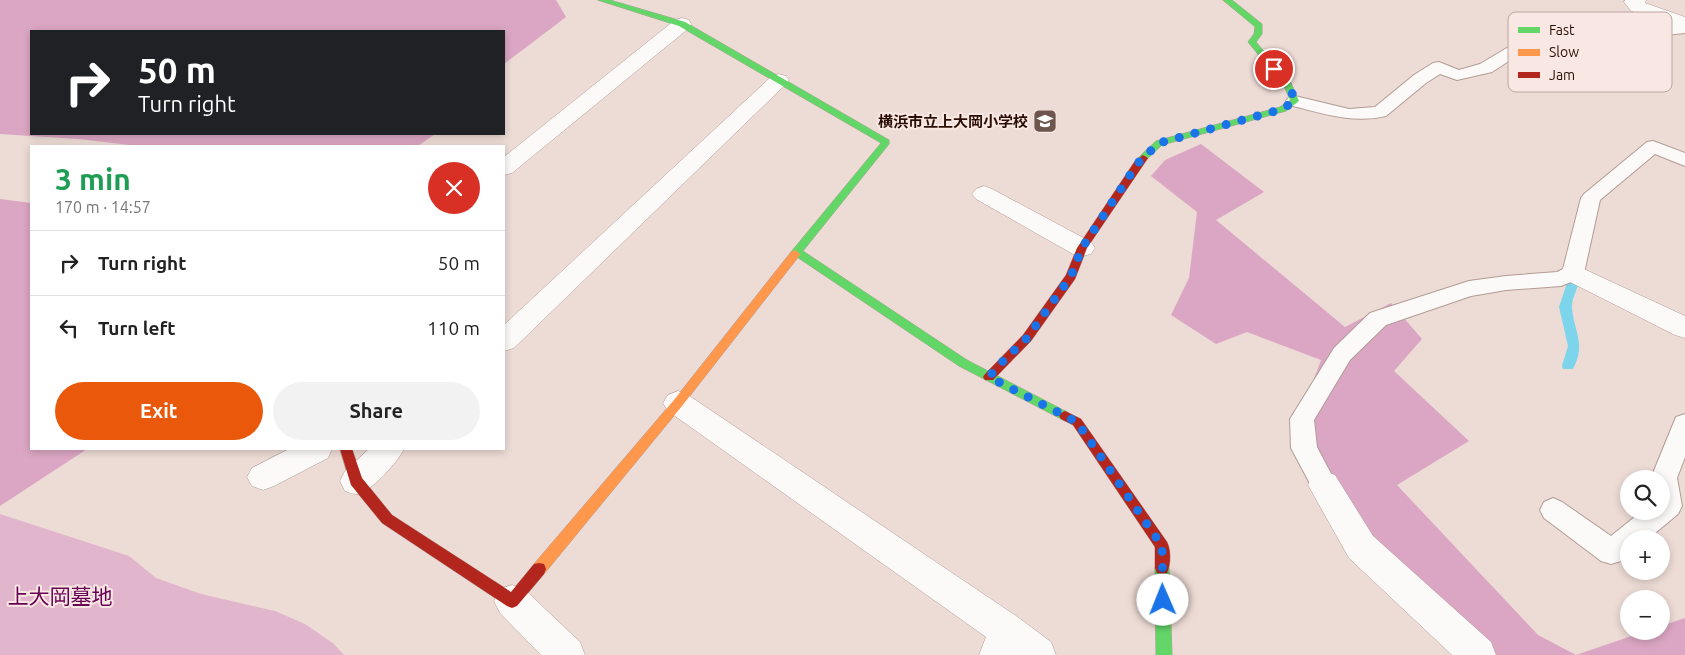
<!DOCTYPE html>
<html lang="en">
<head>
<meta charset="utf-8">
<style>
	:root { --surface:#fff; --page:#f2f2f2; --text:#222; --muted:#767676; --line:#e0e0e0; --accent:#ea580c }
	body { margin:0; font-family:Ubuntu,"Noto Sans JP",sans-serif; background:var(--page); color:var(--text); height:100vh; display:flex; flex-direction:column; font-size:19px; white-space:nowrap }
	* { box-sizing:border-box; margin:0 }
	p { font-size:16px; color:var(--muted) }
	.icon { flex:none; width:28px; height:28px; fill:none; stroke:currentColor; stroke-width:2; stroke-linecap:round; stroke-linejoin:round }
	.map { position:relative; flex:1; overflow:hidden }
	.sheet { position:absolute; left:30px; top:145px; width:475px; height:305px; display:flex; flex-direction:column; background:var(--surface); border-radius:0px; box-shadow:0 2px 8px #0003 }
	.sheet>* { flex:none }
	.hud { position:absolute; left:30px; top:30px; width:475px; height:105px; border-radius:0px; box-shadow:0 2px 8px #0003; background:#202124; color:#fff; overflow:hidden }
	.tools { position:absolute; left:1620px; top:470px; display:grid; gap:10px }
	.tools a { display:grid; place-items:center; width:50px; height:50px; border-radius:50%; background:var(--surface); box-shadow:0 2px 8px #0003; font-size:25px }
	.pin { position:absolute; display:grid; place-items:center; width:42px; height:42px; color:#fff; margin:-21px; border:2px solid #fff; border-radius:50%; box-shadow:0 1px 5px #0007 }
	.me { position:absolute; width:55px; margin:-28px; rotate:359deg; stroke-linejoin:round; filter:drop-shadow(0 0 4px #0008) }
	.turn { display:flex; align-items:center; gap:18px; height:105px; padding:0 25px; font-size:22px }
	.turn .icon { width:65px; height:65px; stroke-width:2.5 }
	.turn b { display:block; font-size:35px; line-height:42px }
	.round { display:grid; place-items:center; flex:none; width:52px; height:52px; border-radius:26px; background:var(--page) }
	.summary { display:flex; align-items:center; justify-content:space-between; height:85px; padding:0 25px }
	h1 { font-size:30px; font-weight:600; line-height:38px; color:#1e9e55 }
	.primary-button { display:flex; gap:10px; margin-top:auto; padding:10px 25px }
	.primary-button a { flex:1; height:58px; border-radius:30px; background:var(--accent); color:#fff; font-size:20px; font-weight:600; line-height:58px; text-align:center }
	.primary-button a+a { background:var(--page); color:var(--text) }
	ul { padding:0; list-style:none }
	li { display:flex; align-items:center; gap:15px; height:65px; padding:0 25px; border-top:1px solid var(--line) }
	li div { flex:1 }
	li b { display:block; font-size:19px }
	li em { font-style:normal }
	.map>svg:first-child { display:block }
	.green { fill:#e1b5cb }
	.forest { fill:#dba6c3 }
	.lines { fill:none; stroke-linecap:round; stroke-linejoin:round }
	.stream { fill:#7dd5ec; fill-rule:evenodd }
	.lane-casing { stroke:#b29c95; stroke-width:2 }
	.street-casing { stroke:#b29c95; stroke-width:1 }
	.fast-casing { stroke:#b29c95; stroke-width:1 }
	.slow-casing { stroke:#b29c95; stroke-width:1 }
	.jam-casing { stroke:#b29c95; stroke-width:1 }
	.lane { fill:#fcfaf9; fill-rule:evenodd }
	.street { fill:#fcfaf9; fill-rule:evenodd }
	.fast { fill:#63d668; fill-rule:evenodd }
	.slow { fill:#ff974d; fill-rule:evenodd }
	.jam { fill:#b3261e; fill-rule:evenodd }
	.route { stroke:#1a73e8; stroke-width:9; stroke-dasharray:0 16.2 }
	.labels { text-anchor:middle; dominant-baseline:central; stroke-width:4; stroke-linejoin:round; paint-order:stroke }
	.far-poi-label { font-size:15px; font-weight:bold; fill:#2a0e05; stroke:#f8e7e2; text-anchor:end }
	.near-park-label { font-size:21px; fill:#690055; stroke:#f8e7e2 }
	.key { fill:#f8e7e2; stroke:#baa6a0; stroke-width:1 }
	.key-label { font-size:14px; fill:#2a0e05 }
</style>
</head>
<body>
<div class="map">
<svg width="1685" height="655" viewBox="0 0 1685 655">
	<rect width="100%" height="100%" fill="#eddbd5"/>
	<path class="green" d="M0 514 129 556 156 578 201 594 275 611 305 624 334 644 344 655H0Z"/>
	<g class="forest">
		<path d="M0 0H556L566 17 504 64V31H31V134H435L418 146H138L78 139 0 134Z"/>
		<path d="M1201 144 1264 192 1216 220 1345 327 1391 303 1422 339 1394 371 1469 441 1397 485 1538 635 1576 655 1646 631H1661V626L1685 618V655H1497L1382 552 1296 427 1321 360 1247 332 1216 344 1171 315 1189 278 1197 212 1151 176 1165 160Z"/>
		<path d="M0 199 31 203V449H87L0 506Z"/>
	</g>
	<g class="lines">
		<path class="stream" d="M1573 279 1579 283C1576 291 1571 301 1572 309 1575 334 1586 345 1573 369H1563L1562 366 1568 346 1559 307 1567 283Z"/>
		<g class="lane-casing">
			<g id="lane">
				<path d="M1685 23V33L1527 49 1492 72 1457 80 1440 74 1426 83 1386 116C1353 124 1321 113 1289 105L1286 101 1289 97 1295 96 1349 109 1375 107 1414 75 1433 63 1439 62 1459 70 1480 64 1517 42 1523 40Z"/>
				<path d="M1653 141 1685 153V166L1655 154 1600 200 1584 273 1581 278 1561 286 1506 290 1471 296 1386 325 1350 360 1314 420 1317 447 1337 485 1333 493 1324 496 1315 493 1291 448 1290 419 1334 348 1370 313 1469 281 1506 276 1557 272 1563 269 1581 198 1584 194 1647 142Z"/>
				<path d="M1685 414V457L1677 478 1682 506 1678 514 1648 539H1629V554L1621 561 1611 564 1601 561 1544 518 1540 510 1544 502 1553 498 1562 502 1611 536 1642 511H1661V479L1651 478 1676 417Z"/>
			</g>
		</g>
		<g class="street-casing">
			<g id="street">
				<path d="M1625 0H1646L1645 3 1685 17V29L1631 11 1624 2Z"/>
				<path d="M682 18 689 20 691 24 689 28 512 173 504 175V157L675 20Z"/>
				<path d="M779 74 786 76 789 80 786 84 514 348 504 351V325L772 76Z"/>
				<path d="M984 186 992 189 1091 242 1095 248 1091 254 1082 256 1073 254 976 199 972 194 976 189Z"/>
				<path d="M1573 264 1685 316V338L1675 335 1564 279 1560 273 1564 267Z"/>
				<path d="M678 391 688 395 1019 618 1051 642 1056 655H979L986 637 668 411 663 403 668 395Z"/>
				<path d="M289 449H332L328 458 274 486 263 490 252 486 247 477 252 468Z"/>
				<path d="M369 449H404C399 460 370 494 356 494 353 494 348 492 345 491L340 481 345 471Z"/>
				<path d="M1324 471 1335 475 1373 536 1491 642 1496 655H1452L1349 558 1308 485 1313 475Z"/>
				<path d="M512 585 524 589 580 642 585 655H541L500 613 494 601 500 589Z"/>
			</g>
		</g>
		<g class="fast-casing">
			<g id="fast">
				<path d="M598 0H610L685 22 889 140V144L803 251 967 360 1069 413 1071 416 1069 419 1065 421 1061 419 959 366 797 257 791 256 790 254 791 252 881 143 679 26Z"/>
				<path d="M1223 0H1232L1262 24V34L1256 42 1291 83 1299 101 1286 111 1162 145 1146 160H1140V156L1156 141 1280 107 1290 100 1284 86 1248 42 1254 34 1255 27Z"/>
				<path d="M1162 562 1167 563 1169 568 1172 655H1156L1155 568 1157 563Z"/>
			</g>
		</g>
		<g class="slow-casing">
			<path id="slow" d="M795 250 800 254 799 256 682 406 544 574 539 575 534 574 532 569 534 564 674 400 791 252Z"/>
		</g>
		<g class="jam-casing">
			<g id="jam">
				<path d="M1143 155 1148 158 1087 248 1075 279 1031 341 993 380H985L983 377 985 374 1023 335 1066 275 1077 248 1135 161Z"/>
				<path d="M1065 411 1081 419 1167 542C1171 550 1171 564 1167 573L1162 574 1157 573 1155 568V547L1073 425 1061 419 1059 416 1061 413Z"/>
				<path d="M340 449H352L362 478 392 515 511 592 534 564 539 563 544 564 546 569 544 574 517 606 512 608 507 606 382 523 351 485Z"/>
			</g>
		</g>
		<use href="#lane" class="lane"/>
		<use href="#street" class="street"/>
		<use href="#fast" class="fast"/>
		<use href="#slow" class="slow"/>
		<use href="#jam" class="jam"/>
	</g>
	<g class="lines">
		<path class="route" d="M1163 600 1162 546 1077 422 989 377 998 366 1027 338 1071 276 1082 248 1138 163 1159 143 1283 109 1295 100 1288 84 1274 69"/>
	</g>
	<defs>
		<g id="school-square" transform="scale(1.25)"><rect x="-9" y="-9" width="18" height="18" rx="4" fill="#6e564e" stroke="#f8e7e2"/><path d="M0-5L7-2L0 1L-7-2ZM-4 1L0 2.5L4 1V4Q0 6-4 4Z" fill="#fff"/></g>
	</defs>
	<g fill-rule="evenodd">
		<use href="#school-square" x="1045" y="121"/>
	</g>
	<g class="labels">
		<g class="far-poi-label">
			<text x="1028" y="121">横浜市立上大岡小学校</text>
		</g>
		<g class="near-park-label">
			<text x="60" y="596">上大岡墓地</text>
		</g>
	</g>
	<rect x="1508" y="12" width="164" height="80" rx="8" class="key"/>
	<rect x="1518" y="27" width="22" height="6" fill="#63d668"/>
	<rect x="1518" y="49" width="22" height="7" fill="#ff974d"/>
	<rect x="1518" y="72" width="22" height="6" fill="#b3261e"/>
	<g class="key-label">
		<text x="1549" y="35">Fast</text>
		<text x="1549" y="57">Slow</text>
		<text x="1549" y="80">Jam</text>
	</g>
</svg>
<div class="tools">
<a><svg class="icon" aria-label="search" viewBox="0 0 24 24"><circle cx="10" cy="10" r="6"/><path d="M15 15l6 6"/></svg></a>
<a>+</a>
<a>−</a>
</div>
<div class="pin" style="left:1274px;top:69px;background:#d93025"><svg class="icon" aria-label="arrive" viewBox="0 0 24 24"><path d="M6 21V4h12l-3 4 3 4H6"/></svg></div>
<svg class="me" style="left:1163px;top:600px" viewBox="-20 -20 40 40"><circle r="19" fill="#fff"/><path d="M0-13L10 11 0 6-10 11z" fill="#1a73e8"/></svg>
<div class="hud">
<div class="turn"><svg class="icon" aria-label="right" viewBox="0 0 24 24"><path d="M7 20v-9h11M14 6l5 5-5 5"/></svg><div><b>50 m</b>Turn right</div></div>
</div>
<section class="sheet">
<div class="summary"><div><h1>3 min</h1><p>170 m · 14:57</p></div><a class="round" style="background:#d93025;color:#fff"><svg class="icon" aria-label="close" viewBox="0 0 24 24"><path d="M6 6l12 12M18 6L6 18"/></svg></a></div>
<ul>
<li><svg class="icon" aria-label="right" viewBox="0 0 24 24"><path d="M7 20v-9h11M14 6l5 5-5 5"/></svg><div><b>Turn right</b></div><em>50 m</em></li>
<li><svg class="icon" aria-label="left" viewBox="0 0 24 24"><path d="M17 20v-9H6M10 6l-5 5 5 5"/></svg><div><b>Turn left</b></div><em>110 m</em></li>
</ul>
<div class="primary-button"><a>Exit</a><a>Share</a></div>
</section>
</div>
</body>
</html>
